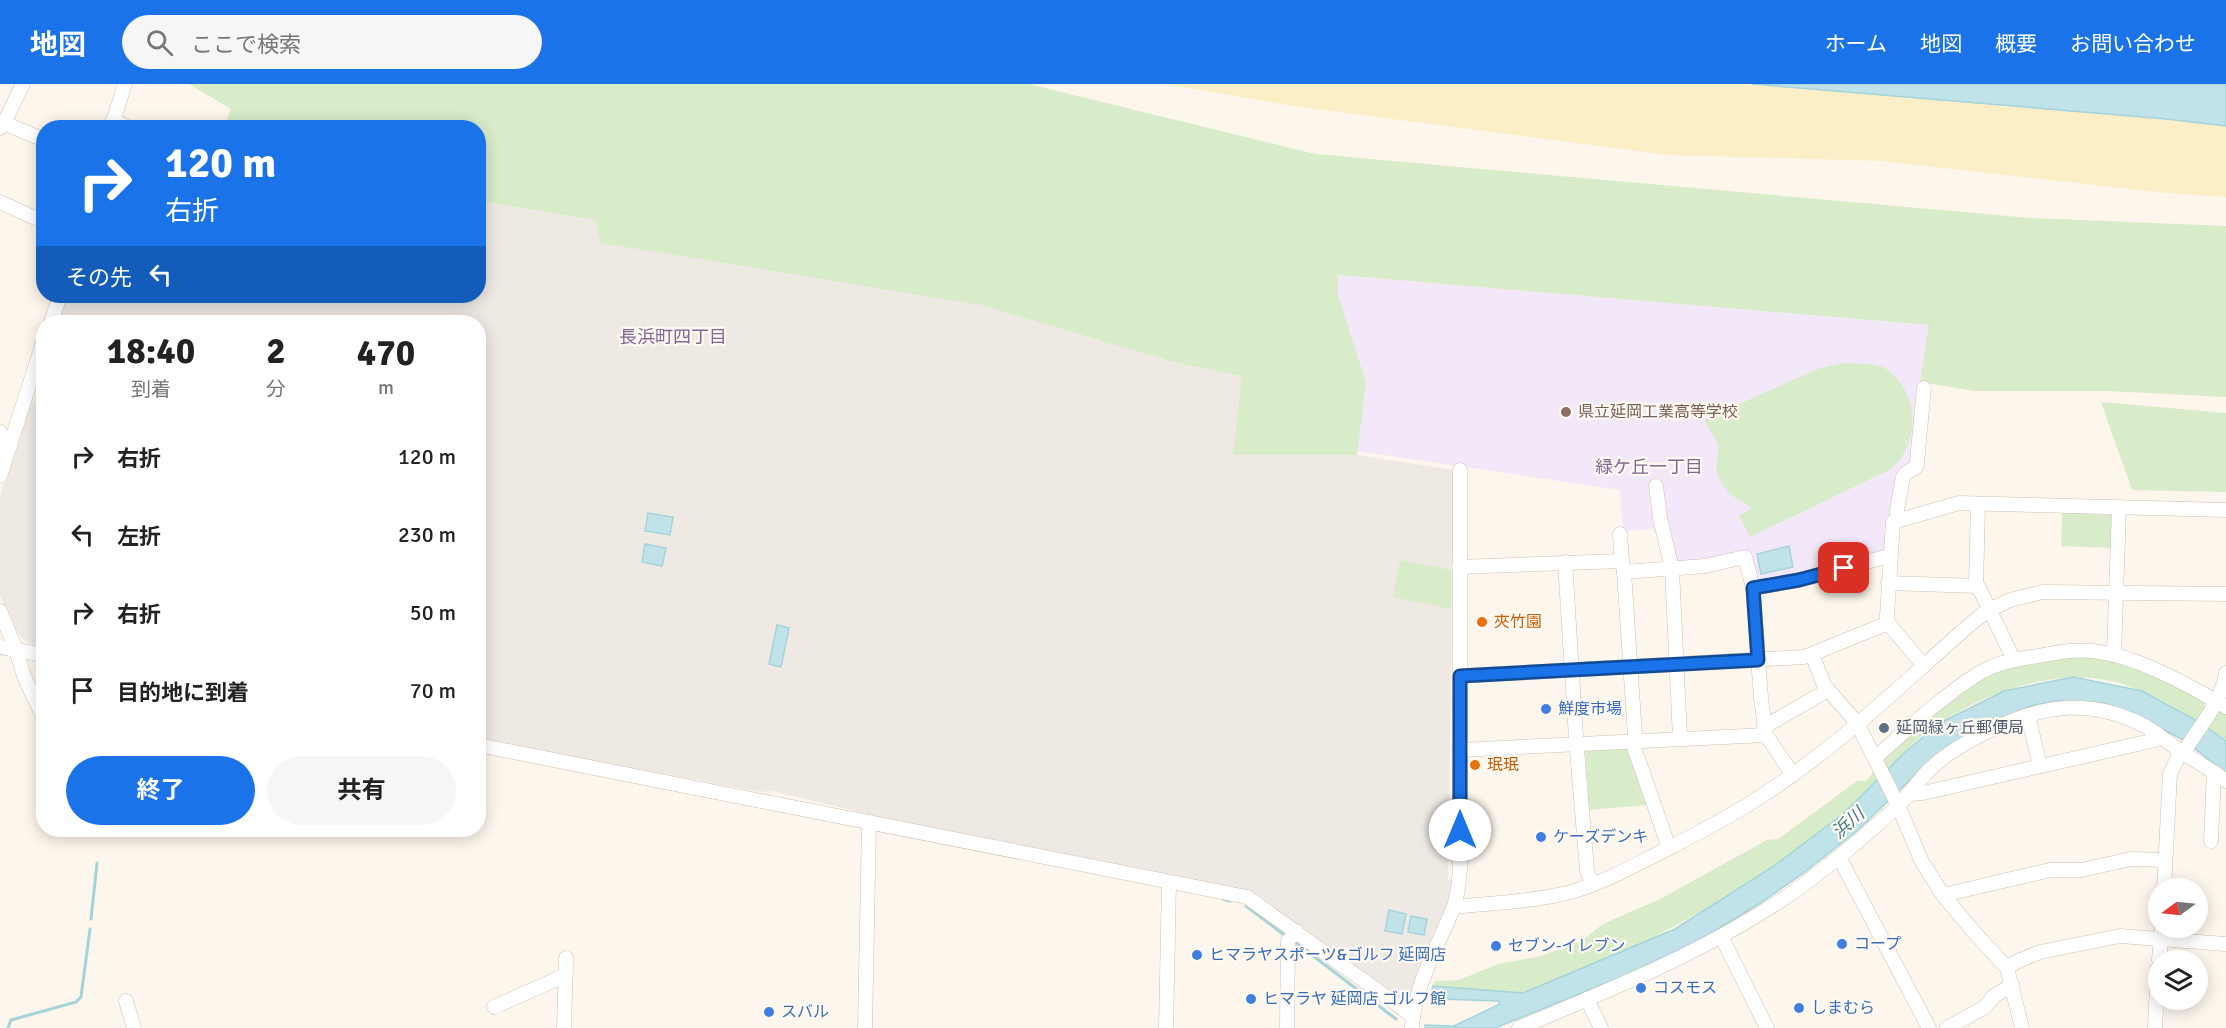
<!DOCTYPE html>
<html lang="ja">
<head>
<meta charset="utf-8">
<style>
	:root { --surface:#fff; --page:#f6f6f6; --text:#222; --muted:#767676; --accent:#1a73e8 }
	body { margin:0; font-family:Signika,"Noto Sans JP",sans-serif; background:var(--page); color:var(--text); height:100vh; display:flex; flex-direction:column; font-size:22px; white-space:nowrap }
	* { box-sizing:border-box; margin:0 }
	p { font-size:20px; color:var(--muted) }
	.icon { flex:none; width:33px; height:33px; fill:none; stroke:currentColor; stroke-width:2; stroke-linecap:round; stroke-linejoin:round }
	.map { position:relative; flex:1; overflow:hidden }
	.panel { position:absolute; left:36px; top:231px; width:450px; height:522px; display:flex; flex-direction:column; background:var(--surface); border-radius:24px; box-shadow:0 3px 15px #0003 }
	.panel>* { flex:none }
	.top-card { position:absolute; left:36px; top:36px; width:450px; height:183px; border-radius:24px; box-shadow:0 3px 15px #0003; background:#1a73e8; color:#fff; overflow:hidden }
	.needle { width:39px; rotate:255deg }
	.tools { position:absolute; left:2148px; top:794px; display:grid; gap:12px }
	.tools a { display:grid; place-items:center; width:60px; height:60px; border-radius:50%; background:var(--surface); box-shadow:0 3px 15px #0003; font-size:30px }
	.pin { position:absolute; display:grid; place-items:center; width:51px; height:51px; color:#fff; margin:-26px; border-radius:12px; box-shadow:0 3px 9px #0006 }
	.me { position:absolute; width:66px; margin:-33px; rotate:0deg; stroke-linejoin:round; filter:drop-shadow(0 0 4px #0008) }
	.turn { display:flex; align-items:center; gap:21px; height:126px; padding:0 30px; font-size:27px }
	.turn .icon { width:78px; height:78px; stroke-width:2.5 }
	.turn b { display:block; font-size:42px; line-height:51px }
	.then { display:flex; align-items:center; height:57px; padding:0 30px; background:#0003; gap:12px; font-size:22px }
	.eta { display:flex; justify-content:space-evenly; align-items:center; height:102px; text-align:center }
	.eta b { font-size:36px; font-weight:700; line-height:42px }
	.cta { display:flex; gap:12px; margin-top:auto; padding:12px 30px }
	.cta a { flex:1; height:69px; border-radius:36px; background:var(--accent); color:#fff; font-size:24px; font-weight:700; line-height:69px; text-align:center }
	.cta a+a { background:var(--page); color:var(--text) }
	ul { padding:0; list-style:none }
	li { display:flex; align-items:center; gap:18px; height:78px; padding:0 30px }
	li div { flex:1 }
	li b { display:block; font-size:22px }
	li em { font-style:normal }
	header { display:flex; align-items:center; gap:36px; box-sizing:border-box; height:84px; padding:0 30px; background:var(--accent); color:#fff }
	header strong { font-size:28px }
	nav { display:flex; gap:33px; margin-inline-start:auto; font-size:21px }
	.search { width:420px; height:54px; background:var(--page); display:flex; align-items:center; gap:15px; box-sizing:border-box; padding:0 21px; border-radius:33px; color:var(--muted); font-size:22px }
	.map>svg:first-child { display:block }
	.industrial { fill:#efe9e4 }
	.education { fill:#f3e8fa }
	.green { fill:#d8ecc9 }
	.sand { fill:#fcefc7 }
	.water { fill:#bfe3e8; stroke:#a5d3da; stroke-width:1.5 }
	.lines { fill:none; stroke-linecap:round; stroke-linejoin:round }
	.stream { stroke:#a5d3da; stroke-width:3 }
	.minor-casing { stroke:#d1beb0; stroke-width:15 }
	.minor { stroke:#fff; stroke-width:14 }
	.route-casing { stroke:#114b97; stroke-width:15 }
	.route { stroke:#1a73e8; stroke-width:10 }
	.education-dot { fill:#8d6e63; stroke:#fffaf3; stroke-width:2 }
	.food-dot { fill:#e8710a; stroke:#fffaf3; stroke-width:2 }
	.shop-dot { fill:#3f7fe0; stroke:#fffaf3; stroke-width:2 }
	.service-dot { fill:#5c6f8a; stroke:#fffaf3; stroke-width:2 }
	.labels { text-anchor:middle; dominant-baseline:central; stroke-width:4.5; stroke-linejoin:round; paint-order:stroke }
	.education-label { font-size:16px; fill:#785e54; stroke:#fffaf3; text-anchor:start }
	.food-label { font-size:16px; fill:#c56008; stroke:#fffaf3; text-anchor:start }
	.shop-label { font-size:16px; fill:#366cbe; stroke:#fffaf3; text-anchor:start }
	.service-label { font-size:16px; fill:#4e5e75; stroke:#fffaf3; text-anchor:start }
	.neighbourhood-label { font-size:18px; fill:#846695; stroke:#fffaf3 }
	.water-label { font-size:18px; font-style:italic; fill:#437c86; stroke:#fffaf3 }
</style>
</head>
<body>
<header>
<strong>地図</strong>
<div class="search"><svg class="icon" aria-label="search" viewBox="0 0 24 24"><circle cx="10" cy="10" r="6"/><path d="M15 15l6 6"/></svg>ここで検索</div>
<nav><a>ホーム</a><a>地図</a><a>概要</a><a>お問い合わせ</a></nav>
</header>
<div class="map">
<svg width="2226" height="944" viewBox="0 0 2226 944">
	<rect width="100%" height="100%" fill="#fdf6ec"/>
	<g class="industrial">
		<path d="M479 117 595 136 981 221 1173 278 1243 292 1234 371H1357L1454 386 1448 795 1453 797 1447 821 1417 891 1409 915 1399 919 1260 814 944 748 771 707 760 708 479 655 478 238H53L62 212H478Z"/>
		<path d="M28 315 43 321V565L25 557 14 545 0 511V412Z"/>
	</g>
	<path class="education" d="M1338 191 1929 241 1917 322 1911 377 1899 387 1886 467 1798 491 1758 499 1748 466 1710 476 1674 480 1666 444 1623 447 1620 406 1356 367 1366 298 1337 208Z"/>
	<g class="green">
		<path d="M189 0H1029L1315 70 2030 134 2226 142V313L2108 307H1975L1920 298 1929 241 1338 191 1337 208 1366 298 1357 371H1233L1242 292 1173 278 981 221 601 159 595 136 479 117 478 44 224 43 231 25Z"/>
		<path d="M1844 279C1857 280 1875 278 1886 285 1920 307 1921 362 1889 386L1750 453 1739 432 1752 424 1730 410 1722 400 1716 385 1719 362 1704 336 1817 285Z"/>
		<path d="M2101 318 2226 329V408L2132 406Z"/>
		<path d="M2062 429 2115 431 2113 464 2061 462Z"/>
		<path d="M1400 476 1451 486V525L1393 513Z"/>
		<path d="M2063 571 2114 575 2168 597 2204 617V627L2197 637C2171 621 2145 606 2115 598 2055 582 1979 610 1930 646 1914 657 1900 673 1887 687L1883 681 1884 672 1930 630 1995 586Z"/>
		<path d="M2219 622 2226 626V656L2207 643Z"/>
		<path d="M1627 661 1648 721 1589 726 1585 663Z"/>
		<path d="M1874 688 1878 695 1843 730 1788 773 1706 825 1637 862 1523 909 1433 902 1435 897 1459 896 1498 880 1541 872 1581 857 1603 840 1662 814 1767 756 1778 755 1857 697H1866Z"/>
	</g>
	<path class="sand" d="M1165 0H1752L2166 35 2226 42V113L2165 109 1881 77 1668 71 1286 21Z"/>
	<g class="water">
		<path d="M1752 0H2226V42L2166 35Z"/>
		<path d="M648 429 673 433 670 451 645 447Z"/>
		<path d="M645 460 666 464 662 482 642 478Z"/>
		<path d="M1789 462 1793 483 1761 490 1757 470Z"/>
		<path d="M777 541 789 544 781 583 769 580Z"/>
		<path d="M2073 593 2142 607 2197 637 2226 657V689L2185 657 2130 628 2103 619 2057 617 2034 621 2001 634 1966 651 1934 673 1858 746 1805 788 1759 820 1703 854 1628 890 1495 944H1425V941L1454 942 1500 920 1498 917 1438 915 1430 912 1433 902 1523 909 1675 845 1774 782 1843 730 1904 669 1940 639 2004 607Z"/>
		<path d="M1389 826 1406 830 1402 850 1385 847Z"/>
		<path d="M1411 832 1427 835 1424 851 1408 848Z"/>
	</g>
	<g class="lines">
		<g class="stream">
			<path d="M1223 815 1230 817"/>
			<path d="M1246 822 1283 850"/>
			<path d="M91 835 97 779"/>
			<path d="M1296 859 1396 935"/>
			<path d="M8 944 11 936 76 918 81 913 90 845"/>
		</g>
		<g class="minor-casing">
			<g id="minor">
				<path d="M113 36 129 44"/>
				<path d="M4 39 23 0"/>
				<path d="M0 44 4 39 44 56"/>
				<path d="M111 44 125 0"/>
				<path d="M0 118 44 138"/>
				<path d="M51 238 60 212"/>
				<path d="M0 348 4 371"/>
				<path d="M0 392 44 256"/>
				<path d="M1656 402 1660 434 1672 485 1680 654"/>
				<path d="M1898 436 1897 426 1903 393 1906 389 1916 383 1917 378 1924 304"/>
				<path d="M1620 450 1622 477"/>
				<path d="M1565 478 1576 654 1587 786 1592 800"/>
				<path d="M1459 483 1622 477 1624 488 1635 652 1634 663 1669 764"/>
				<path d="M1624 488 1705 482 1745 473 1753 504 1761 614 1766 651 1793 691"/>
				<path d="M1888 499 1978 502 2014 576"/>
				<path d="M1976 502 1978 420"/>
				<path d="M1753 504 1799 496 1889 472"/>
				<path d="M0 527 16 566 44 571"/>
				<path d="M0 563 16 566 24 592 44 635"/>
				<path d="M1812 570 1888 539"/>
				<path d="M2114 571 2119 423"/>
				<path d="M1924 582 1888 539 1887 532 1893 438 1959 419 2226 426"/>
				<path d="M1460 592 1804 573 1812 570 1824 601 1857 639 1897 719 1922 778 1943 811 1973 847 2007 884 2022 944"/>
				<path d="M2028 631 2040 682"/>
				<path d="M1764 643 1828 606"/>
				<path d="M478 661 1247 813 1413 932"/>
				<path d="M1460 666 1766 651"/>
				<path d="M1875 674C1909 644 1942 612 1981 588 1999 578 2018 575 2038 572 2055 569 2074 565 2092 567 2135 571 2189 601 2226 623"/>
				<path d="M1909 710 1923 709 2155 656 2158 651"/>
				<path d="M2211 757 2214 688"/>
				<path d="M1839 773 1929 944"/>
				<path d="M2164 804 2170 690 2178 673 2183 669C2198 645 2222 617 2226 589"/>
				<path d="M1943 811 2050 786H2081L2131 775 2165 776"/>
				<path d="M1454 823C1491 819 1530 818 1567 809 1602 800 1635 781 1667 765 1710 743 1753 720 1792 691 1857 645 1914 589 1973 538L1987 527 2010 516 2043 508 2226 510"/>
				<path d="M1722 854 1767 944"/>
				<path d="M2159 876 2162 843"/>
				<path d="M2007 884 2016 878 2040 868 2120 852 2226 860"/>
				<path d="M1587 915 1601 944"/>
				<path d="M126 917 134 944"/>
				<path d="M494 923 566 891"/>
				<path d="M564 944 566 874"/>
				<path d="M865 944 869 738"/>
				<path d="M1166 944 1169 798"/>
				<path d="M1287 944 1288 857 1296 847"/>
				<path d="M1412 944C1414 901 1439 861 1454 822 1458 811 1459 798 1460 786V386"/>
				<path d="M1519 944C1616 903 1713 865 1799 804 1833 779 1866 751 1897 723 1909 711 1918 697 1930 685 1949 667 1972 655 1995 644 2046 620 2092 615 2143 641 2158 649 2171 661 2184 670 2199 679 2213 687 2226 697"/>
				<path d="M1947 944 1985 923 1994 912 2012 901"/>
				<path d="M2155 944 2158 884"/>
			</g>
		</g>
		<use href="#minor" class="minor"/>
	</g>
	<g class="lines">
		<g class="route-casing">
			<path id="route" d="M1460 746V592L1758 576 1753 504 1799 496 1844 484"/>
		</g>
		<use href="#route" class="route"/>
	</g>
	<circle class="education-dot" cx="1566" cy="328" r="6"/>
	<g class="food-dot">
		<circle cx="1482" cy="538" r="6"/>
		<circle cx="1475" cy="681" r="6"/>
	</g>
	<g class="shop-dot">
		<circle cx="1546" cy="625" r="6"/>
		<circle cx="1541" cy="753" r="6"/>
		<circle cx="1842" cy="860" r="6"/>
		<circle cx="1496" cy="862" r="6"/>
		<circle cx="1197" cy="871" r="6"/>
		<circle cx="1641" cy="904" r="6"/>
		<circle cx="1251" cy="915" r="6"/>
		<circle cx="1799" cy="924" r="6"/>
		<circle cx="769" cy="928" r="6"/>
	</g>
	<circle class="service-dot" cx="1884" cy="644" r="6"/>
	<g class="labels">
		<g class="education-label">
			<text x="1578" y="328">県立延岡工業高等学校</text>
		</g>
		<g class="food-label">
			<text x="1494" y="538">夾竹園</text>
			<text x="1487" y="681">珉珉</text>
		</g>
		<g class="shop-label">
			<text x="1558" y="625">鮮度市場</text>
			<text x="1553" y="753">ケーズデンキ</text>
			<text x="1854" y="860">コープ</text>
			<text x="1508" y="862">セブン-イレブン</text>
			<text x="1209" y="871">ヒマラヤスポーツ&amp;ゴルフ 延岡店</text>
			<text x="1653" y="904">コスモス</text>
			<text x="1263" y="915">ヒマラヤ 延岡店 ゴルフ館</text>
			<text x="1811" y="924">しまむら</text>
			<text x="781" y="928">スバル</text>
		</g>
		<g class="service-label">
			<text x="1896" y="644">延岡緑ヶ丘郵便局</text>
		</g>
		<g class="neighbourhood-label">
			<text x="673" y="253">長浜町四丁目</text>
			<text x="1649" y="383">緑ケ丘一丁目</text>
		</g>
		<g class="water-label">
			<text transform="translate(1848 739) rotate(-42)">浜川</text>
		</g>
	</g>
</svg>
<div class="tools">
<a><svg class="needle" viewBox="-14 -14 28 28"><path d="M0-13l5 13h-10z" fill="#e53935"/><path d="M0 13l5-13h-10z" fill="#767676"/></svg></a>
<a><svg class="icon" aria-label="layers" viewBox="0 0 24 24"><path d="M12 4l9 5-9 5-9-5zM3 14l9 5 9-5"/></svg></a>
</div>
<div class="pin" style="left:1844px;top:484px;background:#d93025"><svg class="icon" aria-label="arrive" viewBox="0 0 24 24"><path d="M6 21V4h12l-3 4 3 4H6"/></svg></div>
<svg class="me" style="left:1460px;top:746px" viewBox="-20 -20 40 40"><circle r="19" fill="#fff"/><path d="M0-13L10 11 0 6-10 11z" fill="#1a73e8"/></svg>
<div class="top-card">
<div class="turn"><svg class="icon" aria-label="right" viewBox="0 0 24 24"><path d="M7 20v-9h11M14 6l5 5-5 5"/></svg><div><b>120 m</b>右折</div></div>
<div class="then">その先<svg class="icon" aria-label="left" viewBox="0 0 24 24"><path d="M17 20v-9H6M10 6l-5 5 5 5"/></svg></div>
</div>
<section class="panel">
<div class="eta">
<div><b>18:40</b><p>到着</p></div>
<div><b>2</b><p>分</p></div>
<div><b>470</b><p>m</p></div>
</div>
<ul>
<li><svg class="icon" aria-label="right" viewBox="0 0 24 24"><path d="M7 20v-9h11M14 6l5 5-5 5"/></svg><div><b>右折</b></div><em>120 m</em></li>
<li><svg class="icon" aria-label="left" viewBox="0 0 24 24"><path d="M17 20v-9H6M10 6l-5 5 5 5"/></svg><div><b>左折</b></div><em>230 m</em></li>
<li><svg class="icon" aria-label="right" viewBox="0 0 24 24"><path d="M7 20v-9h11M14 6l5 5-5 5"/></svg><div><b>右折</b></div><em>50 m</em></li>
<li><svg class="icon" aria-label="arrive" viewBox="0 0 24 24"><path d="M6 21V4h12l-3 4 3 4H6"/></svg><div><b>目的地に到着</b></div><em>70 m</em></li>
</ul>
<div class="cta"><a>終了</a><a>共有</a></div>
</section>
</div>
</body>
</html>
